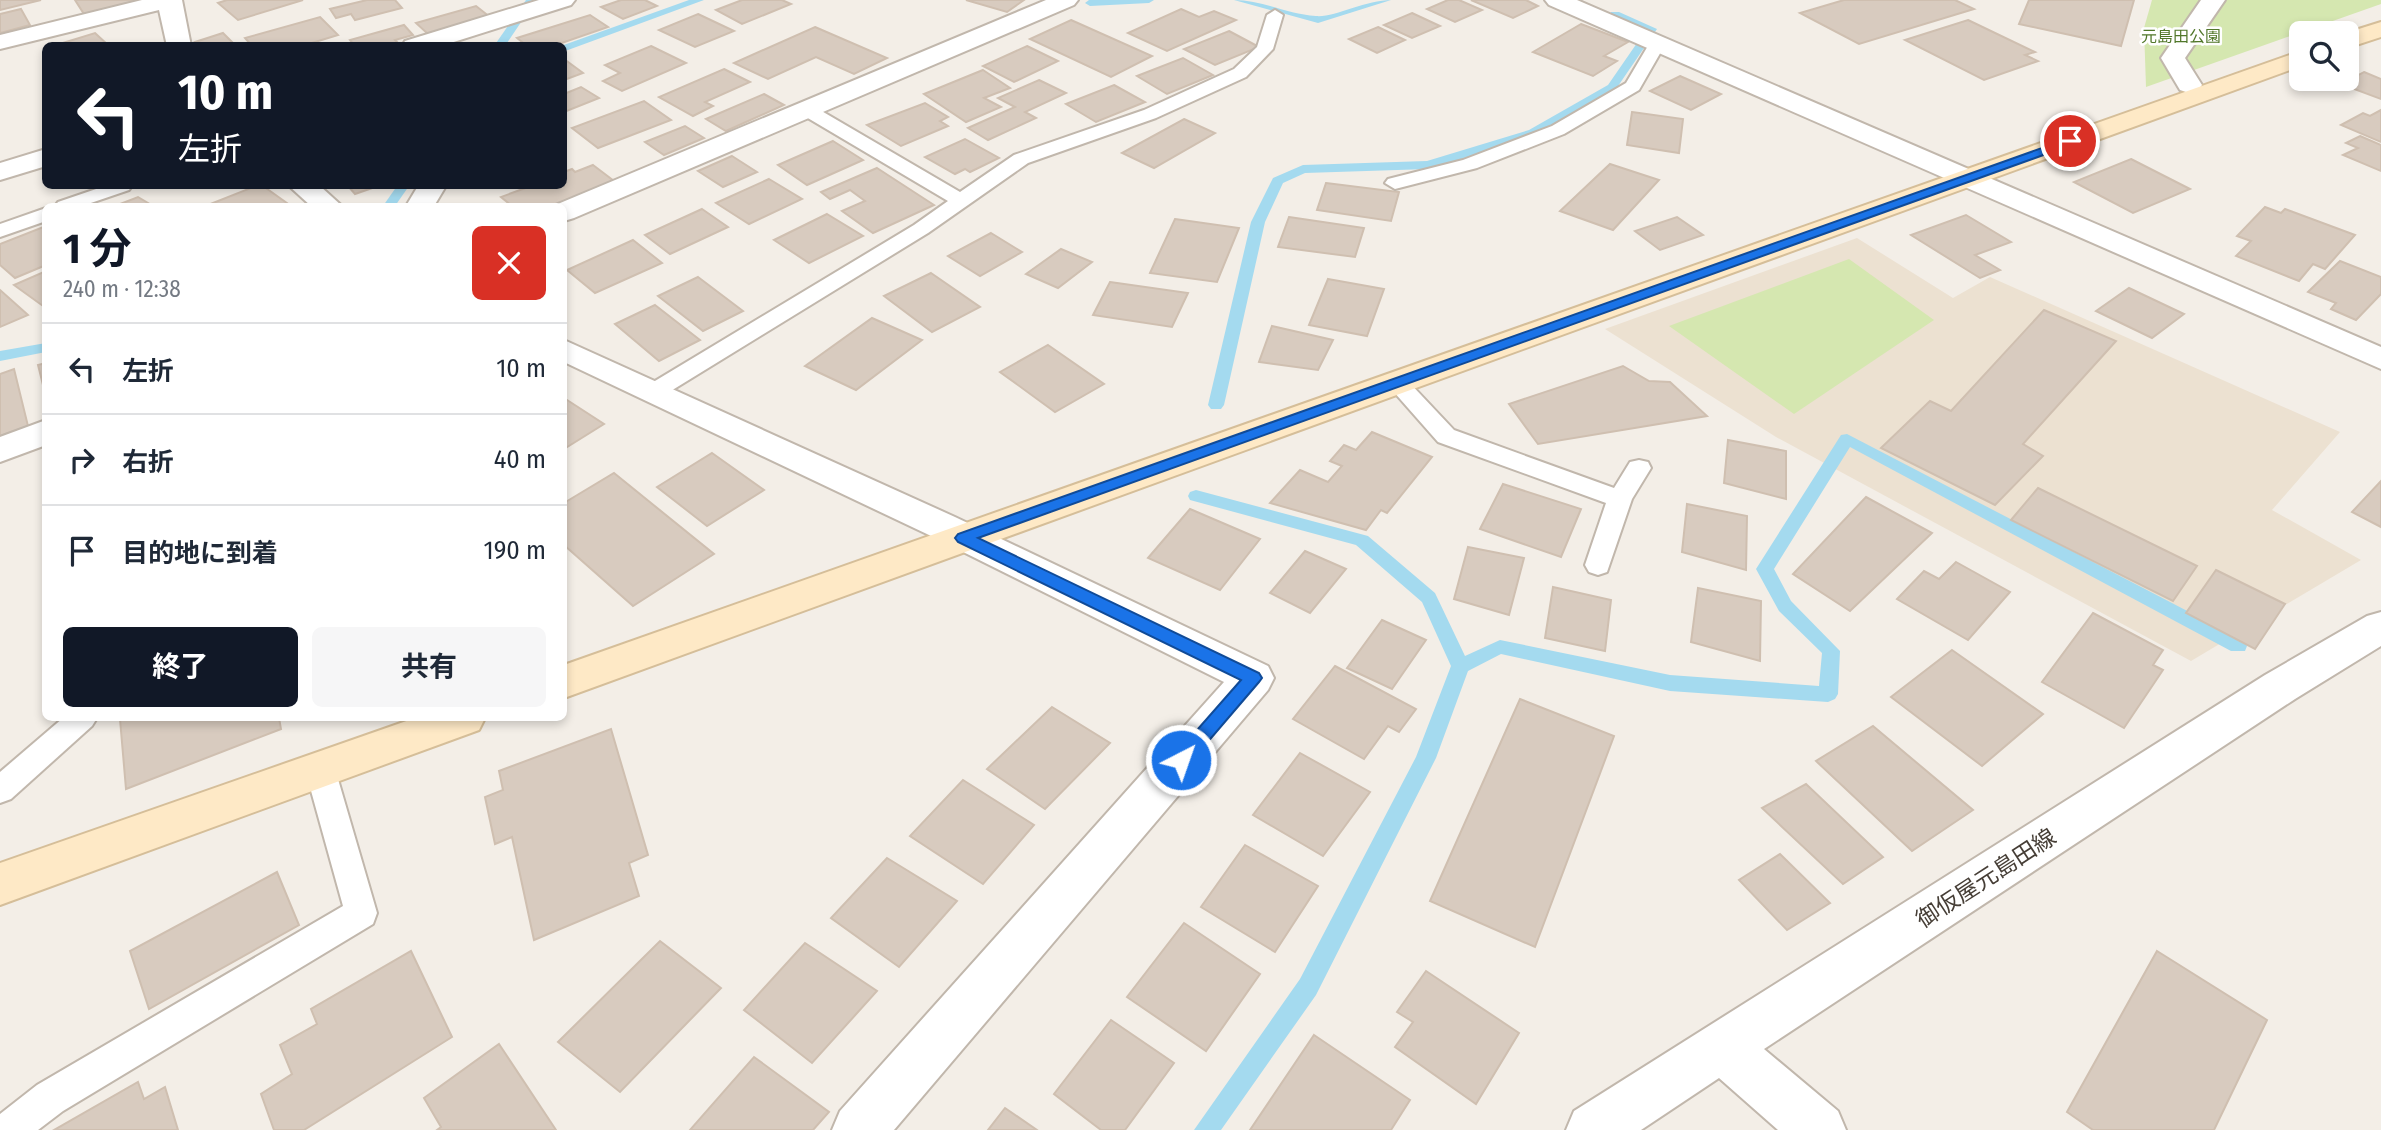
<!DOCTYPE html>
<html lang="ja">
<head>
<meta charset="utf-8">
<style>
	:root { --surface:#fff; --page:#f6f6f7; --text:#1f2937; --muted:#747a83; --line:#e0e1e3; --accent:#111827 }
	body { margin:0; font-family:"Fira Sans Condensed","Noto Sans JP",sans-serif; background:var(--page); color:var(--text); height:100vh; display:flex; flex-direction:column; font-size:26px; white-space:nowrap }
	* { box-sizing:border-box; margin:0 }
	p { font-size:23px; color:var(--muted) }
	.icon { flex:none; width:38px; height:38px; fill:none; stroke:currentColor; stroke-width:2; stroke-linecap:round; stroke-linejoin:round }
	.map { position:relative; flex:1; overflow:hidden }
	.sheet { position:absolute; left:42px; top:203px; width:525px; height:518px; display:flex; flex-direction:column; background:var(--surface); border-radius:10px; box-shadow:0 4px 10px #0003 }
	.sheet>* { flex:none }
	.top-card { position:absolute; left:42px; top:42px; width:525px; height:147px; border-radius:10px; box-shadow:0 4px 10px #0003; background:#111827; color:#fff; overflow:hidden }
	.controls { position:absolute; left:2289px; top:21px; display:grid; gap:14px }
	.controls a { display:grid; place-items:center; width:70px; height:70px; border-radius:10px; background:var(--surface); box-shadow:0 4px 10px #0003; font-size:35px }
	.pin { position:absolute; display:grid; place-items:center; width:60px; height:60px; color:#fff; margin:-30px; border:4px solid #fff; border-radius:50%; box-shadow:0 2px 7px #0007 }
	.me { position:absolute; width:77px; margin:-38px; rotate:41deg; stroke-linejoin:round; filter:drop-shadow(0 0 5px #0008) }
	.turn { display:flex; align-items:center; gap:24px; height:147px; padding:0 21px; font-size:32px }
	.turn .icon { width:91px; height:91px; stroke-width:2.5 }
	.turn b { display:block; font-size:49px; line-height:60px }
	.round { display:grid; place-items:center; flex:none; width:74px; height:74px; border-radius:10px; background:var(--page) }
	.headline { display:flex; align-items:center; justify-content:space-between; height:119px; padding:0 21px }
	h1 { font-size:42px; font-weight:700; line-height:52px; color:var(--accent) }
	.button { display:flex; gap:14px; margin-top:auto; padding:14px 21px }
	.button a { flex:1; height:80px; border-radius:10px; background:var(--accent); color:#fff; font-size:28px; font-weight:700; line-height:80px; text-align:center }
	.button a+a { background:var(--page); color:var(--text) }
	ul { padding:0; list-style:none }
	li { display:flex; align-items:center; gap:21px; height:91px; padding:0 21px; border-top:2px solid var(--line) }
	li div { flex:1 }
	li b { display:block; font-size:26px }
	li em { font-style:normal }
	.map>svg:first-child { display:block }
	.education { fill:#ece1d1 }
	.green { fill:#d5e7b0 }
	.lines { fill:none; stroke-linecap:round; stroke-linejoin:round }
	.stream { fill:#a4daef; fill-rule:evenodd }
	.building { fill:#d8cbbf; stroke:#cfbfb0; stroke-width:2 }
	.lane-casing { stroke:#c1b7ac; stroke-width:4 }
	.street-casing { stroke:#c1b7ac; stroke-width:4 }
	.secondary-casing { stroke:#d5be99; stroke-width:4 }
	.lane { fill:#fff; fill-rule:evenodd }
	.street { fill:#fff; fill-rule:evenodd }
	.secondary { fill:#fee9c6; fill-rule:evenodd }
	.route { fill:#1a73e8; stroke:#114b97; stroke-width:2 }
	.labels { text-anchor:middle; dominant-baseline:central; stroke-width:5; stroke-linejoin:round; paint-order:stroke }
	.far-park-label { font-size:16px; fill:#51772a; stroke:#fff }
	.near-street-label { font-size:23px; fill:#463e36; stroke:#fff }
</style>
</head>
<body>
<div class="map">
<svg width="2381" height="1130" viewBox="0 0 2381 1130">
	<rect width="100%" height="100%" fill="#f3eee7"/>
	<path class="education" d="M1857 238 1953 298 1990 277 2340 432 2272 510 2361 560 2191 661 1776 437 1605 329Z"/>
	<g class="green">
		<path d="M2152 0H2381V4L2146 87 2144 28Z"/>
		<path d="M1849 259 1934 320 1794 414 1669 326Z"/>
	</g>
	<g class="lines">
		<g class="stream">
			<path d="M526 0H536L505 46H494Z"/>
			<path d="M689 0H704L568 50 564 51V46H561Z"/>
			<path d="M1089 0H1154L1149 3 1090 6 1085 3Z"/>
			<path d="M1234 0C1262 0 1287 14 1316 16 1333 18 1366 0 1391 0L1318 23Z"/>
			<path d="M1611 12H1619L1657 29 1616 89 1537 136 1428 169 1305 173 1283 183 1265 222 1224 405 1221 409H1211L1208 405 1251 222 1273 178 1303 165 1427 161 1529 130 1608 85 1646 30 1611 16Z"/>
			<path d="M397 186H409L395 206H383Z"/>
			<path d="M46 343V352L0 361V351Z"/>
			<path d="M1847 434 2245 641 2247 646 2245 651H2231L1850 447 1774 569 1791 601 1840 651 1838 694 1835 699 1828 702 1670 691 1501 654 1468 671 1436 758 1316 995 1221 1130H1194L1300 979 1416 757 1451 666 1422 602 1356 545 1190 500 1188 496 1190 492 1196 490 1368 536 1435 593 1465 656 1500 640 1670 675 1819 686 1822 653 1779 611 1756 569 1841 435Z"/>
		</g>
	</g>
	<g class="building">
		<path d="M0 0H41L0 10Z"/>
		<path d="M75 0H140L84 14Z"/>
		<path d="M227 0H303L238 20 218 3Z"/>
		<path d="M367 0H395L402 8 355 20 351 14 336 18 330 9Z"/>
		<path d="M621 0H645L657 6 623 19 601 7Z"/>
		<path d="M742 0H782L791 4 742 24 716 10Z"/>
		<path d="M966 0H1024L1007 12Z"/>
		<path d="M1448 0H1459L1482 10 1455 22 1427 9Z"/>
		<path d="M1471 0H1526L1538 6 1513 18Z"/>
		<path d="M1844 0H1955L1974 9 1859 44 1800 13Z"/>
		<path d="M2029 0H2134L2121 46 2019 24Z"/>
		<path d="M476 6 490 17 429 35 416 23Z"/>
		<path d="M21 9 30 25 0 33V14Z"/>
		<path d="M1181 9 1199 17 1214 11 1236 20 1167 51 1128 33Z"/>
		<path d="M1412 13 1440 26 1412 38 1384 25Z"/>
		<path d="M698 14 734 31 695 47 659 30Z"/>
		<path d="M590 15 608 27 553 46H527L517 38Z"/>
		<path d="M320 17 338 35 302 46H252L245 38Z"/>
		<path d="M1071 20 1152 56 1111 77 1030 39Z"/>
		<path d="M1968 20 2035 52 2025 55 2038 61 1984 80 1905 40Z"/>
		<path d="M1581 24 1628 42 1604 56 1617 61 1593 76 1533 52Z"/>
		<path d="M404 25 413 35 395 40 398 43 354 45 350 40Z"/>
		<path d="M815 27 887 58 854 74 816 57 768 79 734 63Z"/>
		<path d="M1378 27 1405 40 1377 53 1349 39Z"/>
		<path d="M1229 31 1259 47 1215 65 1184 49Z"/>
		<path d="M95 33 107 44 53 46Z"/>
		<path d="M223 33 236 46H199L195 42Z"/>
		<path d="M651 46 686 63 622 91 603 81 620 73 605 65Z"/>
		<path d="M1027 46 1058 61 1014 82 983 66Z"/>
		<path d="M1183 58 1213 75 1167 94 1137 76Z"/>
		<path d="M564 59 583 73 564 80Z"/>
		<path d="M724 69 750 82 705 102 713 106 693 116 659 97Z"/>
		<path d="M983 70 1010 88 984 98 1001 107 966 122 924 94Z"/>
		<path d="M2364 72 2381 79V99L2341 84Z"/>
		<path d="M1680 76 1721 94 1691 110 1650 91Z"/>
		<path d="M1039 80 1066 93 1025 112 1036 118 988 140 968 128 1015 107 998 98Z"/>
		<path d="M1114 85 1145 102 1096 122 1066 104Z"/>
		<path d="M581 87 599 98 564 112V94Z"/>
		<path d="M764 94 784 105 726 131 706 119Z"/>
		<path d="M644 101 671 120 598 148 572 128Z"/>
		<path d="M925 103 948 117 940 121 948 126 901 146 867 125Z"/>
		<path d="M2381 110V142L2341 125 2363 113 2370 116Z"/>
		<path d="M1632 112 1683 119 1679 153 1627 145Z"/>
		<path d="M1184 119 1215 133 1154 168 1122 153Z"/>
		<path d="M685 126 704 138 664 155 645 142Z"/>
		<path d="M2360 136 2381 145V171L2343 155 2358 148 2346 143Z"/>
		<path d="M965 139 999 158 970 172 965 169 955 174 925 157Z"/>
		<path d="M833 141 863 160 807 185 778 165Z"/>
		<path d="M732 156 757 172 723 187 698 171Z"/>
		<path d="M2131 159 2190 189 2133 213 2074 182Z"/>
		<path d="M1610 164 1659 180 1613 230 1560 211Z"/>
		<path d="M593 165 614 181 552 206H512L501 197 531 186H564V172L572 169 575 172Z"/>
		<path d="M877 168 934 205 873 233 842 211 865 201 850 190 830 199 821 192Z"/>
		<path d="M769 179 802 199 749 224 716 203Z"/>
		<path d="M1326 183 1399 192 1391 221 1317 210Z"/>
		<path d="M256 186H263L291 206 208 205Z"/>
		<path d="M348 186H378L355 194Z"/>
		<path d="M138 197 153 206H115Z"/>
		<path d="M2265 207 2281 213 2285 209 2355 235 2325 269 2313 264 2299 281 2236 256 2251 241 2237 236Z"/>
		<path d="M702 209 728 227 670 254 645 235Z"/>
		<path d="M827 214 863 236 809 263 774 240Z"/>
		<path d="M1966 215 2011 242 1975 255 2000 270 1980 278 1911 235Z"/>
		<path d="M1289 217 1364 228 1355 257 1278 247Z"/>
		<path d="M1677 217 1703 235 1660 250 1635 231Z"/>
		<path d="M1175 219 1239 228 1217 282 1150 273Z"/>
		<path d="M46 226V265L15 278 0 265V244Z"/>
		<path d="M991 233 1022 252 980 276 948 256Z"/>
		<path d="M633 240 662 263 595 293 567 270Z"/>
		<path d="M1061 249 1092 262 1058 288 1026 274Z"/>
		<path d="M2340 261 2381 277V294L2356 320 2331 309 2336 303 2308 292Z"/>
		<path d="M46 271V305L43 306 14 285Z"/>
		<path d="M931 273 980 307 932 332 884 296Z"/>
		<path d="M698 277 743 311 703 331 658 296Z"/>
		<path d="M1328 279 1384 289 1367 336 1309 325Z"/>
		<path d="M1110 282 1188 293 1172 327 1093 315Z"/>
		<path d="M2129 288 2184 314 2152 338 2096 311Z"/>
		<path d="M0 290 28 315 0 327Z"/>
		<path d="M655 305 700 340 659 361 615 324Z"/>
		<path d="M2044 310 2116 341 2023 444 2043 456 1995 505 1881 448 1930 401 1951 411Z"/>
		<path d="M872 318 922 340 856 390 805 366Z"/>
		<path d="M1272 326 1333 340 1318 370 1259 362Z"/>
		<path d="M1048 345 1104 384 1055 412 1000 372Z"/>
		<path d="M46 363V397L38 365Z"/>
		<path d="M1623 366 1649 381 1670 382 1707 416 1538 444 1509 404Z"/>
		<path d="M14 369 28 426 0 436V374Z"/>
		<path d="M564 398 604 424 564 449Z"/>
		<path d="M1372 432 1432 457 1387 513 1381 510 1366 530 1270 503 1300 470 1328 482 1342 466 1330 461 1344 445 1356 450Z"/>
		<path d="M1728 440 1786 451V499L1724 483Z"/>
		<path d="M712 453 764 490 707 526 657 487Z"/>
		<path d="M614 473 714 554 633 606 564 545V503Z"/>
		<path d="M2381 481V527L2352 512Z"/>
		<path d="M1503 484 1581 509 1561 557 1480 529Z"/>
		<path d="M2038 488 2197 566 2173 601 2011 520Z"/>
		<path d="M1866 497 1932 533 1850 611 1793 574Z"/>
		<path d="M1687 504 1747 516 1746 570 1682 552Z"/>
		<path d="M1190 509 1260 539 1220 590 1148 558Z"/>
		<path d="M1468 547 1524 558 1509 615 1454 599Z"/>
		<path d="M1305 551 1346 569 1310 613 1270 593Z"/>
		<path d="M1956 562 2010 592 1968 640 1897 599 1924 571 1939 579Z"/>
		<path d="M2216 570 2285 604 2255 649 2186 613Z"/>
		<path d="M1553 587 1611 600 1605 651 1545 638Z"/>
		<path d="M1698 588 1761 601 1760 661 1691 642Z"/>
		<path d="M2093 613 2163 650 2153 665 2163 670 2124 728 2042 682Z"/>
		<path d="M1382 620 1426 640 1392 689 1347 668Z"/>
		<path d="M1952 650 2043 714 1982 766 1891 697Z"/>
		<path d="M1335 666 1416 709 1399 732 1388 726 1364 759 1293 719Z"/>
		<path d="M1520 699 1614 736 1535 947 1430 901Z"/>
		<path d="M1052 707 1110 743 1045 809 987 769Z"/>
		<path d="M125 718H279L281 729 126 789 120 719Z"/>
		<path d="M1873 726 1973 810 1912 851 1816 761Z"/>
		<path d="M611 729 648 855 629 863 639 896 534 940 512 837 495 844 485 797 503 790 499 771Z"/>
		<path d="M1300 753 1370 792 1323 856 1253 815Z"/>
		<path d="M963 780 1034 825 983 884 910 836Z"/>
		<path d="M1806 784 1883 857 1843 884 1762 808Z"/>
		<path d="M1245 845 1318 886 1275 952 1201 907Z"/>
		<path d="M1780 854 1830 903 1787 930 1739 880Z"/>
		<path d="M887 858 957 901 899 967 831 918Z"/>
		<path d="M277 872 299 925 149 1009 130 951Z"/>
		<path d="M1184 923 1260 974 1206 1051 1127 997Z"/>
		<path d="M660 941 721 988 620 1092 558 1042Z"/>
		<path d="M805 943 877 991 812 1063 744 1010Z"/>
		<path d="M411 951 452 1037 304 1130H274L261 1094 292 1074 280 1045 317 1024 311 1009Z"/>
		<path d="M2157 951 2267 1020 2214 1130H2093L2067 1112Z"/>
		<path d="M1426 971 1519 1033 1476 1104 1395 1047 1413 1022 1397 1012Z"/>
		<path d="M1111 1020 1174 1063 1125 1130H1101L1054 1094Z"/>
		<path d="M1314 1035 1410 1100 1391 1130H1250Z"/>
		<path d="M499 1044 556 1130H437L441 1127 424 1098Z"/>
		<path d="M754 1057 829 1112 813 1130H690Z"/>
		<path d="M138 1082 144 1099 165 1087 178 1130H54Z"/>
		<path d="M1005 1108 1037 1130H988Z"/>
	</g>
	<g class="lines">
		<g class="lane-casing">
			<g id="lane">
				<path d="M1275 10 1283 15 1273 49 1246 77 1156 118 1028 163 928 233 661 397 653 399 645 397 641 392 645 387 914 225 948 201 801 114 798 110 801 106H813L960 192 1014 155 1144 110 1234 69 1257 47 1267 15Z"/>
				<path d="M1658 38 1666 43 1639 90 1564 134 1477 168 1395 189 1385 183 1388 179 1463 160 1552 126 1626 83 1652 39Z"/>
				<path d="M105 186H132L129 190 82 206H55L58 202Z"/>
				<path d="M46 208V221L0 237V224Z"/>
				<path d="M1397 376 1405 378 1454 430 1614 488 1630 462 1639 460 1648 462 1651 468 1632 499 1607 572 1598 575 1589 572 1585 565 1606 503 1438 442 1386 383 1389 378Z"/>
				<path d="M63 718H97L92 726 11 799 0 803V772Z"/>
				<path d="M320 756 331 760 335 769 377 913 373 924 63 1111 38 1130H0V1114L37 1085 343 906 305 769 309 760Z"/>
			</g>
		</g>
		<g class="street-casing">
			<g id="street">
				<path d="M142 0H182L191 46H167L159 10 0 49V35Z"/>
				<path d="M539 0H575L571 5 441 46H402L405 41Z"/>
				<path d="M1046 0H1078L1074 5 574 218 564 221V206H553Z"/>
				<path d="M1545 0H1577L2381 347V369L1549 5Z"/>
				<path d="M2201 0H2225L2185 58 2202 85 2198 90 2189 93 2180 90 2161 58Z"/>
				<path d="M46 149V166L0 180V163Z"/>
				<path d="M289 186H320L342 206H311Z"/>
				<path d="M418 186H446L434 206H406Z"/>
				<path d="M564 340 955 517 1268 666 1274 678 1268 690 894 1130H832L840 1111 1224 682 929 535 564 362Z"/>
				<path d="M46 420V445L0 462V437Z"/>
				<path d="M2381 612V646L2295 699 1764 1049 1838 1111 1846 1130H1778L1719 1078 1641 1130H1566L1574 1111 2265 675 2367 616Z"/>
			</g>
		</g>
		<g class="secondary-casing">
			<g id="secondary">
				<path d="M2381 22V37L2347 48 2346 33Z"/>
				<path d="M2301 51V66L564 698V665Z"/>
				<path d="M415 718H485L479 730 0 905V863Z"/>
			</g>
		</g>
		<use href="#lane" class="lane"/>
		<use href="#street" class="street"/>
		<use href="#secondary" class="secondary"/>
	</g>
	<path class="route" d="M2070 138 2075 141 2074 144 978 538 1259 673 1262 678 1259 682 1188 765 1181 767 1175 765 1172 760 1175 755 1241 680 958 542 955 538 958 534Z"/>
	<g class="labels">
		<g class="far-park-label">
			<text x="2181" y="36">元島田公園</text>
		</g>
		<g class="near-street-label">
			<text transform="translate(1986 878) rotate(-33)">御仮屋元島田線</text>
		</g>
	</g>
</svg>
<div class="controls">
<a><svg class="icon" aria-label="search" viewBox="0 0 24 24"><circle cx="10" cy="10" r="6"/><path d="M15 15l6 6"/></svg></a>
</div>
<div class="pin" style="left:2070px;top:141px;background:#d93025"><svg class="icon" aria-label="arrive" viewBox="0 0 24 24"><path d="M6 21V4h12l-3 4 3 4H6"/></svg></div>
<svg class="me" style="left:1181px;top:760px" viewBox="-20 -20 40 40"><circle r="17" fill="#1a73e8" stroke="#fff" stroke-width="3"/><path d="M0-11L8 9 0 5-8 9z" fill="#fff"/></svg>
<div class="top-card">
<div class="turn"><svg class="icon" aria-label="left" viewBox="0 0 24 24"><path d="M17 20v-9H6M10 6l-5 5 5 5"/></svg><div><b>10 m</b>左折</div></div>
</div>
<section class="sheet">
<div class="headline"><div><h1>1 分</h1><p>240 m · 12:38</p></div><a class="round" style="background:#d93025;color:#fff"><svg class="icon" aria-label="close" viewBox="0 0 24 24"><path d="M6 6l12 12M18 6L6 18"/></svg></a></div>
<ul>
<li><svg class="icon" aria-label="left" viewBox="0 0 24 24"><path d="M17 20v-9H6M10 6l-5 5 5 5"/></svg><div><b>左折</b></div><em>10 m</em></li>
<li><svg class="icon" aria-label="right" viewBox="0 0 24 24"><path d="M7 20v-9h11M14 6l5 5-5 5"/></svg><div><b>右折</b></div><em>40 m</em></li>
<li><svg class="icon" aria-label="arrive" viewBox="0 0 24 24"><path d="M6 21V4h12l-3 4 3 4H6"/></svg><div><b>目的地に到着</b></div><em>190 m</em></li>
</ul>
<div class="button"><a>終了</a><a>共有</a></div>
</section>
</div>
</body>
</html>
